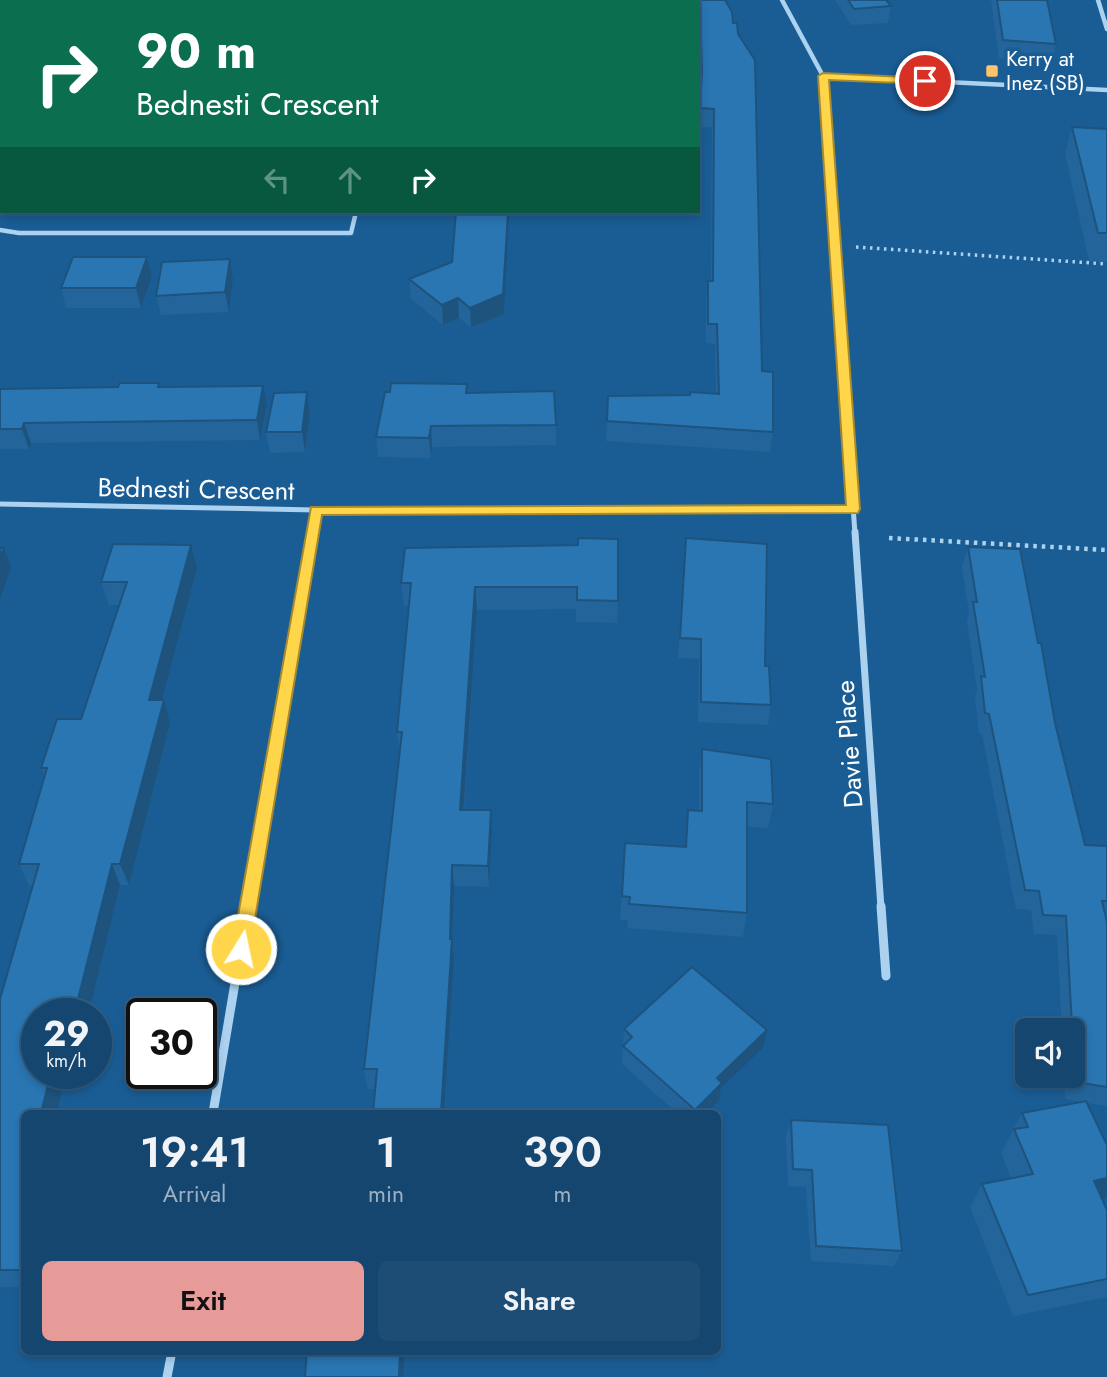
<!DOCTYPE html>
<html lang="en">
<head>
<meta charset="utf-8">
<style>
	:root { --surface:#144670; --page:#1d4d75; --text:#f1f3f6; --muted:#9db1c3; --line:#335e83; --accent:#e69b98 }
	body { margin:0; font-family:Jost,sans-serif; background:var(--page); color:var(--text); height:100vh; display:flex; flex-direction:column; font-size:26px; white-space:nowrap }
	* { box-sizing:border-box; margin:0 }
	p { font-size:23px; color:var(--muted) }
	.icon { flex:none; width:38px; height:38px; fill:none; stroke:currentColor; stroke-width:2; stroke-linecap:round; stroke-linejoin:round }
	.map { position:relative; flex:1; overflow:hidden }
	.panel { position:absolute; left:21px; top:1110px; width:700px; height:245px; display:flex; flex-direction:column; background:var(--surface); border-radius:10px; box-shadow:0 4px 10px #0003,0 0 0 2px var(--line) }
	.panel>* { flex:none }
	.top-card { position:absolute; left:0px; top:0px; width:700px; height:214px; box-shadow:0 4px 10px #0003,0 0 0 2px var(--line); background:#0b6e4f; color:#fff; overflow:hidden }
	.tools { position:absolute; left:1015px; top:1018px; display:grid; gap:14px }
	.tools a { display:grid; place-items:center; width:70px; height:70px; border-radius:10px; background:var(--surface); box-shadow:0 4px 10px #0003,0 0 0 2px var(--line); font-size:35px }
	.speed { position:absolute; left:21px; top:998px; display:flex; gap:14px; font-size:35px; font-weight:700; text-align:center }
	.speed>* { display:grid; place-content:center; width:91px; height:91px; border-radius:50%; background:var(--surface); box-shadow:0 4px 10px #0003,0 0 0 2px var(--line); line-height:1 }
	.speed small { font-size:18px; font-weight:400 }
	.speed .limit { border:4px solid #111; border-radius:10px; background:#fff; color:#111 }
	.pin { position:absolute; display:grid; place-items:center; width:60px; height:60px; color:#fff; margin:-30px; border:4px solid #fff; border-radius:50%; box-shadow:0 2px 7px #0007 }
	.me { position:absolute; width:77px; margin:-38px; rotate:10deg; stroke-linejoin:round; filter:drop-shadow(0 0 5px #0008) }
	.turn { display:flex; align-items:center; gap:24px; height:147px; padding:0 21px; font-size:32px }
	.turn .icon { width:91px; height:91px; stroke-width:2.5 }
	.turn b { display:block; font-size:49px; line-height:60px }
	.lanes { display:flex; align-items:center; height:66px; padding:0 21px; background:#0003; justify-content:center; gap:35px; direction:ltr }
	.lanes .off { opacity:.35 }
	.eta { display:flex; justify-content:space-evenly; align-items:center; height:119px; text-align:center }
	.eta b { font-size:42px; font-weight:600; line-height:49px }
	.action { display:flex; gap:14px; margin-top:auto; padding:14px 21px }
	.action a { flex:1; height:80px; border-radius:10px; background:var(--accent); color:#111; font-size:28px; font-weight:600; line-height:80px; text-align:center }
	.action a+a { background:var(--page); color:var(--text) }
	.map>svg:first-child { display:block }
	.lines { fill:none; stroke-linecap:round; stroke-linejoin:round }
	.path-far1 { stroke:#acd2f0; stroke-width:3.5; stroke-dasharray:2.5 4.5; stroke-linecap:butt }
	.path { stroke:#acd2f0; stroke-width:4.5; stroke-dasharray:3.5 5; stroke-linecap:butt }
	.street-far3 { stroke:#acd2f0; stroke-width:4.5 }
	.street-far2 { stroke:#acd2f0; stroke-width:5 }
	.street-far1 { stroke:#acd2f0; stroke-width:7 }
	.street { stroke:#acd2f0; stroke-width:9 }
	.wall { fill:#23659a }
	.shaded-wall { fill:#1d537d }
	.building { fill:#2976b3; stroke:#1d537d; stroke-width:2 }
	.route { fill:#ffd54a; stroke:#a68a30; stroke-width:2 }
	.poi-dot { fill:#ffc36b; stroke:#1a5d95; stroke-width:2.5 }
	.labels { text-anchor:middle; dominant-baseline:central; stroke-width:7; stroke-linejoin:round; paint-order:stroke }
	.far-poi-label { font-size:21px; fill:#fff; stroke:#1a5d95; text-anchor:start }
	.street-label { font-size:26px; fill:#fff; stroke:#1a5d95 }
</style>
</head>
<body>
<div class="map">
<svg width="1107" height="1377" viewBox="0 0 1107 1377">
	<rect width="100%" height="100%" fill="#1a5d95"/>
	<g class="lines">
		<path class="path-far1" d="M856 247 1107 264"/>
		<path class="path" d="M889 538 1107 550"/>
		<g class="street-far3">
			<path d="M782 0 823 76 834 237"/>
			<path d="M1098 0 1107 29"/>
			<path d="M823 76 1107 90"/>
			<path d="M0 156 2 153"/>
			<path d="M0 230 19 233H351L356 212"/>
		</g>
		<g class="street-far2">
			<path d="M834 235 855 534"/>
			<path d="M0 504 316 510 853 509"/>
			<path d="M312 534 316 510"/>
		</g>
		<g class="street-far1">
			<path d="M855 532 881 908"/>
			<path d="M248 908 312 532"/>
		</g>
		<g class="street">
			<path d="M881 906 886 976"/>
			<path d="M213 1113 248 906"/>
			<path d="M167 1377 172 1351"/>
		</g>
	</g>
	<g class="wall">
		<path d="M665 0H725L762 371 773 432 770 452 606 441 608 396 716 394 715 344 706 343V300L708 281H711L712 127H698L701 89 698 2H666Z"/>
		<path d="M835 0H886L891 6 888 23 851 25Z"/>
		<path d="M991 0H1047L1056 44 1052 62 999 58Z"/>
		<path d="M1072 127 1107 129V262L1089 261 1065 154Z"/>
		<path d="M456 212H509L504 314 471 327 459 318 443 325 411 299 409 279 452 262Z"/>
		<path d="M147 257 152 276 141 308H66L61 288Z"/>
		<path d="M230 259 233 279 229 312 161 315 156 296Z"/>
		<path d="M159 383 160 387 267 406 260 440 31 443 29 449H0V389L118 387Z"/>
		<path d="M307 392 310 413 305 452 270 453 266 432Z"/>
		<path d="M467 393 556 425V445L432 447 431 458 378 457 376 437Z"/>
		<path d="M686 538 765 666 771 705 768 725 698 722 699 659 678 658Z"/>
		<path d="M578 545 618 601 617 623 576 622V609L477 610 464 810H491L492 831 489 887 454 886 452 943 454 960 444 1113H373L375 1089H368L364 1069 400 751 397 732 409 606H404L401 583Z"/>
		<path d="M968 547 1038 643 1055 723 1085 845 1107 846V1106L1087 1103 1105 1198 1102 1199 1107 1210V1297L1013 1316 970 1207 982 1184 1011 1178 1001 1153 1022 1113 1082 1102 1065 1099 1064 1076H1073V1031H1062L1057 935 1034 934 1031 910 1016 909 982 734 979 733 975 697 977 689 967 622 969 612 962 567Z"/>
		<path d="M197 568 162 700 170 723 129 885H120L89 1013H37V1073H81L78 1085H63L57 1113H24V1287H0V999L33 885H29L19 864 45 776 41 768 81 719 119 605H109L101 582Z"/>
		<path d="M702 749 773 804 768 828 747 827V913L743 937 627 928 628 920H620L625 843 685 847 688 810 699 811V774Z"/>
		<path d="M624 1029 767 1030 763 1048 721 1088 719 1101 707 1113H677L622 1064Z"/>
		<path d="M791 1120 902 1251 894 1266 811 1261 806 1187 788 1186 786 1137Z"/>
	</g>
	<g class="shaded-wall">
		<path d="M5 0H20L19 2H4Z"/>
		<path d="M174 0H185V2H173Z"/>
		<path d="M2 5V30L0 33V7Z"/>
		<path d="M508 212H509V220L504 314 471 327 470 308Z"/>
		<path d="M147 257 152 276 141 308 136 288Z"/>
		<path d="M230 259 233 279 229 312 225 292Z"/>
		<path d="M458 298 459 318 443 325 442 305Z"/>
		<path d="M263 386 267 406 260 440 257 420Z"/>
		<path d="M307 392 310 413 305 452 302 432Z"/>
		<path d="M24 423 31 443 29 449 22 429Z"/>
		<path d="M431 426 432 447 431 458 429 438Z"/>
		<path d="M191 545 197 568 156 723 149 700Z"/>
		<path d="M4 548 11 568 0 599V557Z"/>
		<path d="M475 587 477 610 462 831 460 810Z"/>
		<path d="M164 700 170 723 129 885 120 864Z"/>
		<path d="M491 810 492 831 489 887 488 866Z"/>
		<path d="M112 864 120 885 89 1013H80L77 1003Z"/>
		<path d="M452 865 454 886 452 943 454 960 444 1113H441L450 939Z"/>
		<path d="M767 1030 763 1048 721 1088 719 1101 707 1113H695V1110L717 1078Z"/>
		<path d="M51 1073H57L63 1085 57 1113H41Z"/>
		<path d="M72 1073H81L78 1085Z"/>
		<path d="M1107 1178V1195L1105 1198 1078 1204 1094 1181Z"/>
		<path d="M400 1351H405L403 1377H399Z"/>
	</g>
	<g class="building">
		<path d="M135 0H174L173 2H134Z"/>
		<path d="M294 0H334L333 2H293Z"/>
		<rect x="462" y="0" width="37" height="2"/>
		<path d="M674 0H725L732 12 733 23H737L738 34 755 60 762 371 773 372V432L607 421 608 396 690 395V392L719 394 717 324H708V281H713L714 109 700 108 702 71 700 5H698V2H675Z"/>
		<path d="M848 0H886L891 6 854 9Z"/>
		<path d="M997 0H1047L1056 44 1003 40Z"/>
		<path d="M1072 127 1107 129V233H1098Z"/>
		<path d="M456 212H508L503 294 470 308 458 298 442 305 409 279 452 262Z"/>
		<path d="M73 257H147L136 288H61Z"/>
		<path d="M230 259 225 292 156 296 162 262Z"/>
		<path d="M120 383H159L158 387 263 386 257 420 24 423 22 429H0V389L118 387Z"/>
		<path d="M391 383 467 384 466 393 554 391 556 425 431 426 429 438 376 437 385 392H390Z"/>
		<path d="M307 392 302 432H266L274 393Z"/>
		<path d="M578 538 618 539V601L577 600V587H475L460 810H491L488 866 452 865 450 939H452L441 1113H373L377 1069H364L402 732H397L411 583H401L405 548 578 545Z"/>
		<path d="M686 538 767 544 765 666H769L771 705 701 702V639L680 638Z"/>
		<path d="M113 544 191 545 149 700H164L120 864H112L77 1003H83L80 1013H37V1073H51L41 1113H24V1270H0V999L39 864H19L47 768H41L57 719H81L127 582H101Z"/>
		<path d="M968 547 1020 549 1038 643H1041L1055 723 1085 845 1107 846V901H1102L1107 922V1087L1075 1082 1066 916 1043 915 1039 891 1025 890 989 714 985 713 981 676 985 677 973 602H977Z"/>
		<path d="M0 548H4L0 557Z"/>
		<path d="M702 749 771 759 773 804 747 802V913L629 904 630 897 622 896 625 843 686 847 688 810 702 811Z"/>
		<path d="M692 967 767 1030 717 1078 722 1083 695 1110 623 1046 632 1037 624 1029Z"/>
		<path d="M1086 1101 1107 1145V1178L1094 1181 1107 1210V1279L1028 1295 982 1184 1033 1174 1014 1129 1028 1127 1022 1113Z"/>
		<path d="M791 1120 888 1125 902 1251 816 1246 812 1170 793 1169Z"/>
		<path d="M307 1351H400L399 1377H305Z"/>
	</g>
	<path class="route" d="M823 73 925 78 929 81 925 84 829 80 860 509 858 513 322 515 250 949 247 954 241 957 234 954 232 949 311 507 846 505 818 76Z"/>
	<rect class="poi-dot" x="985" y="64" width="14" height="14" rx="3.5"/>
	<g class="labels">
		<g class="far-poi-label">
			<text x="1006" y="59">Kerry at<tspan x="1006" dy="24">Inez (SB)</tspan></text>
		</g>
		<g class="street-label">
			<text transform="translate(196 489) rotate(1)">Bednesti Crescent</text>
			<text transform="translate(849 744) rotate(-94)">Davie Place</text>
		</g>
	</g>
</svg>
<div class="tools">
<a><svg class="icon" aria-label="sound" viewBox="0 0 24 24"><path d="M4 9h4l5-4v14l-5-4H4zM17 9q2 3 0 6"/></svg></a>
</div>
<div class="speed"><div>29<small>km/h</small></div><div class="limit">30</div></div>
<div class="pin" style="left:925px;top:81px;background:#d93025"><svg class="icon" aria-label="arrive" viewBox="0 0 24 24"><path d="M6 21V4h12l-3 4 3 4H6"/></svg></div>
<svg class="me" style="left:241px;top:949px" viewBox="-20 -20 40 40"><circle r="17" fill="#ffd54a" stroke="#fff" stroke-width="3"/><path d="M0-11L8 9 0 5-8 9z" fill="#fff"/></svg>
<div class="top-card">
<div class="turn"><svg class="icon" aria-label="right" viewBox="0 0 24 24"><path d="M7 20v-9h11M14 6l5 5-5 5"/></svg><div><b>90 m</b>Bednesti Crescent</div></div>
<div class="lanes"><svg class="icon off" aria-label="left" viewBox="0 0 24 24"><path d="M17 20v-9H6M10 6l-5 5 5 5"/></svg><svg class="icon off" aria-label="ahead" viewBox="0 0 24 24"><path d="M12 20V5M6 11l6-6 6 6"/></svg><svg class="icon" aria-label="right" viewBox="0 0 24 24"><path d="M7 20v-9h11M14 6l5 5-5 5"/></svg></div>
</div>
<section class="panel">
<div class="eta">
<div><b>19:41</b><p>Arrival</p></div>
<div><b>1</b><p>min</p></div>
<div><b>390</b><p>m</p></div>
</div>
<div class="action"><a>Exit</a><a>Share</a></div>
</section>
</div>
</body>
</html>
